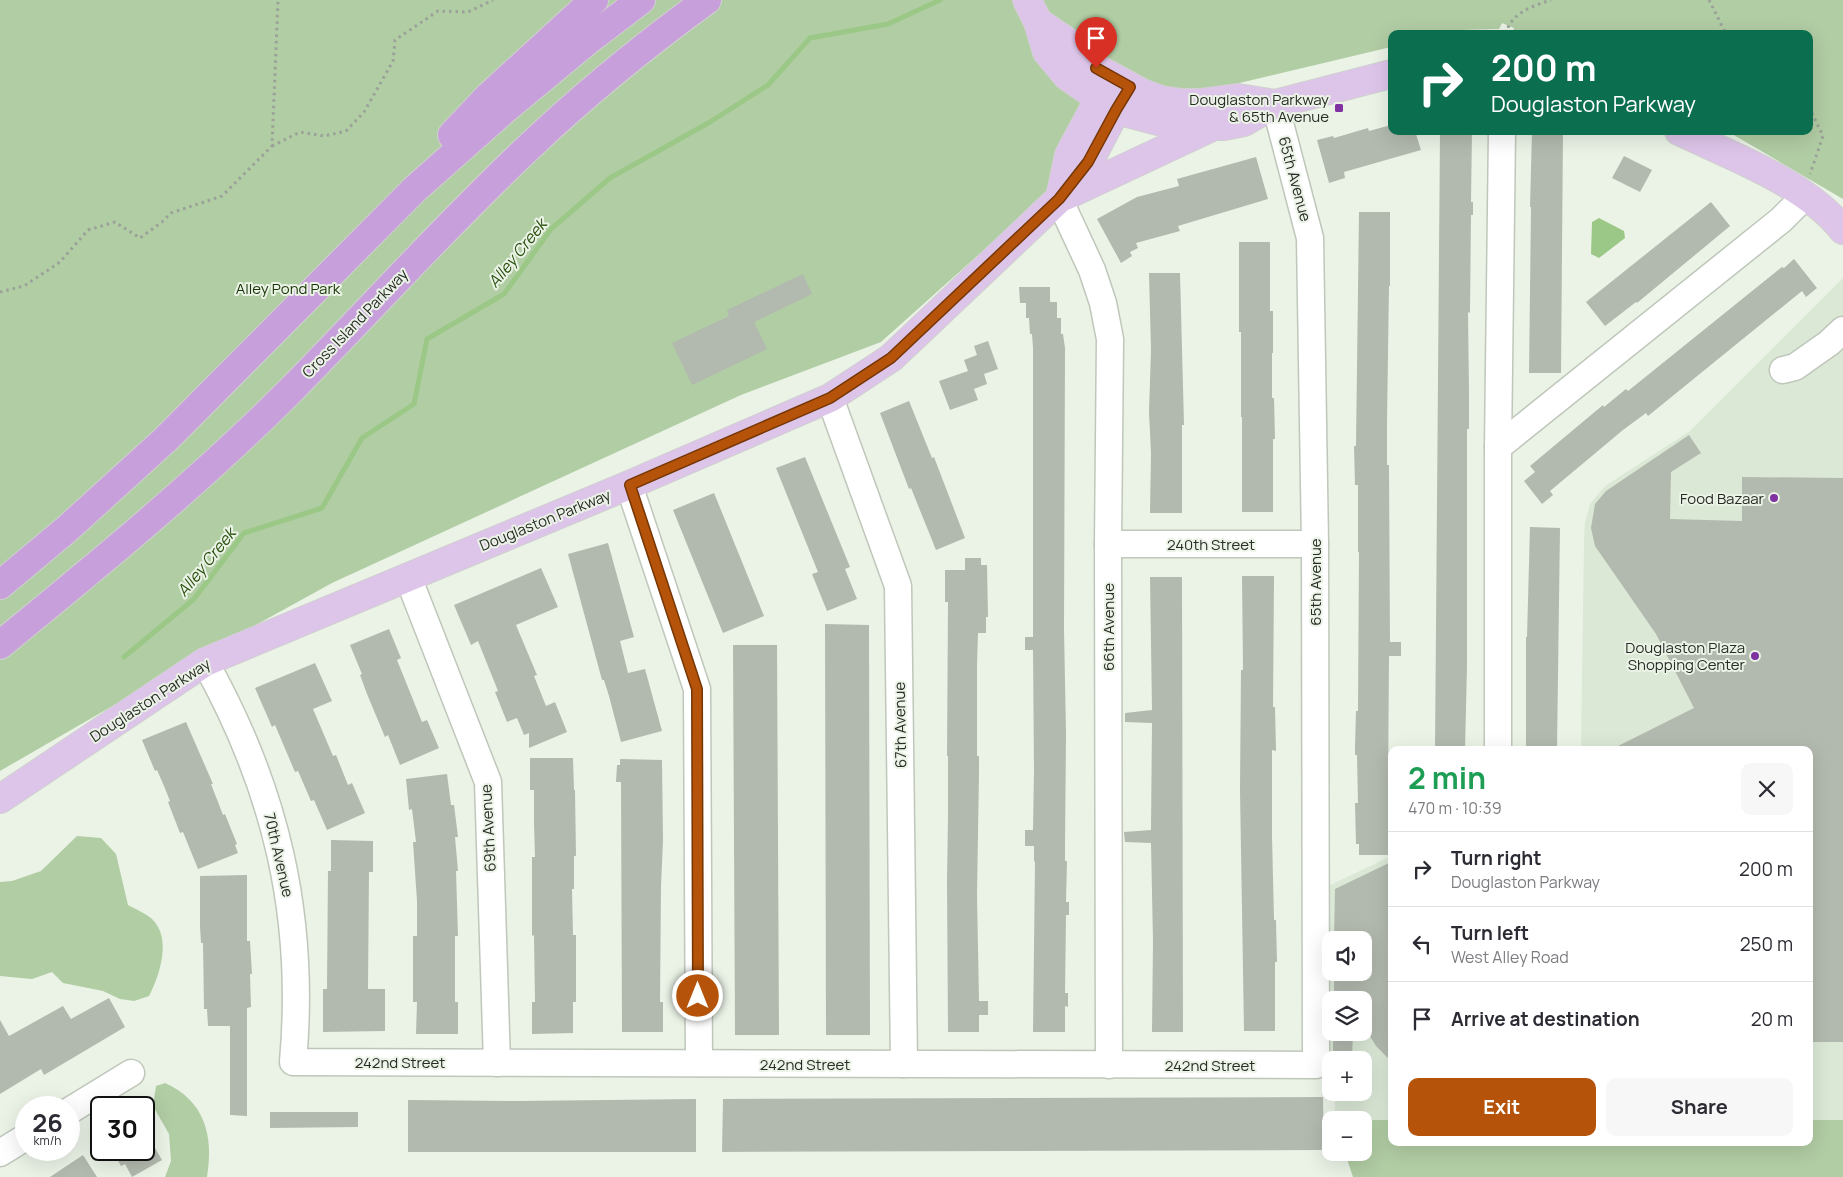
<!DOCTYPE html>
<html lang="en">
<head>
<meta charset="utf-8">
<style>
	:root { --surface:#fff; --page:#f7f7f7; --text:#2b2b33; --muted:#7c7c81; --line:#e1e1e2; --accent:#b45309 }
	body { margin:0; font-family:Manrope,sans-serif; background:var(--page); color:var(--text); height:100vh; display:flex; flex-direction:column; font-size:19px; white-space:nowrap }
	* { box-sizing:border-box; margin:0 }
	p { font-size:16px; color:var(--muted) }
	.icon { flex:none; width:28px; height:28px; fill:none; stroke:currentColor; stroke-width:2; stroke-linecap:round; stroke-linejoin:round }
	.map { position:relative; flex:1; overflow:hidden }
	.drawer { position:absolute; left:1388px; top:746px; width:425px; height:400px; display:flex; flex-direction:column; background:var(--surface); border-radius:10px; box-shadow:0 5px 20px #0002 }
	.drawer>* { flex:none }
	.banner { position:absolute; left:1388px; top:30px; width:425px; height:105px; border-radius:10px; box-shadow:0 5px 20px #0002; background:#0b6e4f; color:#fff; overflow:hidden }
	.controls { position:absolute; left:1322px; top:931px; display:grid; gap:10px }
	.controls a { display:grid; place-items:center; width:50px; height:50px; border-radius:10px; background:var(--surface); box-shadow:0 5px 20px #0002; font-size:25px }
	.speed { position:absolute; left:15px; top:1096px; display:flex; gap:10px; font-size:25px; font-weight:700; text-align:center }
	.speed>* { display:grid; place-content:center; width:65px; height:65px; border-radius:50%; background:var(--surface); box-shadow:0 5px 20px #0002; line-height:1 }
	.speed small { font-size:12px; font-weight:400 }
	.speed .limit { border:2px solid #111; border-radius:8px; background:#fff; color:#111 }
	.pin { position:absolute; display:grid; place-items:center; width:42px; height:42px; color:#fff; margin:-51px -21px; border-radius:50% 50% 50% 0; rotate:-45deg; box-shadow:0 0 5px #0007 }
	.pin .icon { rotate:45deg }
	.me { position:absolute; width:55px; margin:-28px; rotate:0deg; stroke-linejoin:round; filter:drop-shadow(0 0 4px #0008) }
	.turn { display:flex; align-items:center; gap:18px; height:105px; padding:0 20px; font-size:22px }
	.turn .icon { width:65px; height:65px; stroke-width:2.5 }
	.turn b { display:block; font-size:35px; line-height:42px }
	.round { display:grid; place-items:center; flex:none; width:52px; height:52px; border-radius:10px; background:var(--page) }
	.headline { display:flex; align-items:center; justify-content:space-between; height:85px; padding:0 20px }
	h1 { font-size:30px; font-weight:700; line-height:38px; color:#1e9e55 }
	.cta { display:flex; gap:10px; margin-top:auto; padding:10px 20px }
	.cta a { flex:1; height:58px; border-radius:10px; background:var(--accent); color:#fff; font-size:20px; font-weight:700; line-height:58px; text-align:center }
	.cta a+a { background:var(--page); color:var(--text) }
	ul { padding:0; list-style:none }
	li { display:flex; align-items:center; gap:15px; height:75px; padding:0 20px; border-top:1px solid var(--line) }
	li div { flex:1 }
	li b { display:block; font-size:19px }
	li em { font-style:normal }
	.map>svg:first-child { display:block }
	.built { fill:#dbe8d6; fill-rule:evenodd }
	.green { fill:#b1cda4 }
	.water { fill:#9bc886 }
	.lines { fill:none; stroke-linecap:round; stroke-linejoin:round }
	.stream { stroke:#9bc886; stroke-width:5 }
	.building { fill:#b2b9ae }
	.minor-casing { stroke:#bfc7bb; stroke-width:29 }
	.major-casing { stroke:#d0d0cf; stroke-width:30 }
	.highway-casing { stroke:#d0d0cf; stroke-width:30 }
	.path { stroke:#9ba198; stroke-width:3; stroke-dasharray:2.5 4; stroke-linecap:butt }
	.minor { stroke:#fff; stroke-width:26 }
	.major { stroke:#ddc5e9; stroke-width:28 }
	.highway { stroke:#c79fdb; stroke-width:28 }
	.route-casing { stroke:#753606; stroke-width:12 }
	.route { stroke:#b45309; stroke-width:9 }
	.poi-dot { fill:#8032a2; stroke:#ebf3e7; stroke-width:2 }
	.labels { text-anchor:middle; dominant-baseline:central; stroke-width:4; stroke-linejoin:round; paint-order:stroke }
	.poi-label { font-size:15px; fill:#282b26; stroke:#ebf3e7; text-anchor:end }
	.street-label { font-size:15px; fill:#282b26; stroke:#ebf3e7 }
	.park-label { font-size:15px; fill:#193506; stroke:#ebf3e7 }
	.water-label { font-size:16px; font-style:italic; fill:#29510e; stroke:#ebf3e7 }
</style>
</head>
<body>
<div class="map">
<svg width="1843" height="1177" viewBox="0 0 1843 1177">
	<rect width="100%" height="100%" fill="#ebf3e7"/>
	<g class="built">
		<path d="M1843 278V1120H1809V750H1581L1584 542 1585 522 1590 504 1605 486 1690 431Z"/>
		<path d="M1391 856V1120H1335V1093L1364 1092V1060H1331V1066L1316 1065V892ZM1331 940H1364V972H1331ZM1331 1000H1364V1032H1331Z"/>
	</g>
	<g class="green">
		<path d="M0 0H1843V199L1727 131H1809V34H1518L1513 32 1514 28 1502 23 1499 29 1460 30 1445 34H1391V47L1231 85 1218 86 1118 130 881 342 741 395 332 583 187 663 0 771Z"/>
		<path d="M77 836 101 838 116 854 128 905C135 909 145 913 152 919 172 938 160 975 149 996L134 1001 120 999 103 991 63 983 52 972 32 979 0 976V882L12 881 41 871Z"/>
		<path d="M165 1083C205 1101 214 1136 207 1177H165L171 1161 169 1134 153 1106 156 1086Z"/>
		<path d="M1364 1120H1391V1142H1809V1120H1843V1177H1353L1345 1153 1364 1152Z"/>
	</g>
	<path class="water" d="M1599 218 1624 231 1625 238 1599 258 1591 254 1592 222Z"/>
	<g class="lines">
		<path class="stream" d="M124 657 194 599 244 533 322 508 362 438 414 404 427 339 504 294 551 229 610 178 710 122 768 85 810 38 888 24 940 0"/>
	</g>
	<g class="building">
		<path d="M1391 125V131H1415L1421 150 1344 172 1345 178 1329 183 1317 140 1333 136 1334 138 1368 128 1369 131Z"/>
		<path d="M1440 131H1472L1471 202H1473V215H1471L1470 313 1468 312 1469 390V429H1467V666L1465 750H1435Z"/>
		<path d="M1532 131H1563L1561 373H1529L1531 207H1530Z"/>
		<path d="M1624 156 1652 170 1640 192 1612 178Z"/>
		<path d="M1256 157 1268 199 1178 226 1180 231 1136 243 1138 248 1130 252 1132 256 1121 263 1097 219 1137 197 1179 186 1177 179Z"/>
		<path d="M1711 202 1730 226 1637 303 1636 302 1605 326 1586 302Z"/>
		<path d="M1359 212H1390V286H1389L1387 422V465H1389L1390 642H1401V656H1389L1388 794 1390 855H1359V844H1356L1355 803H1358L1357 755H1355V747L1356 711H1358L1359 552H1358V485H1355L1354 446H1356Z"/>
		<path d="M1239 242H1270V311H1273V353H1272V398H1274L1275 439H1273V512H1242V417H1241V332H1239Z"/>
		<path d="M1794 259 1817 288 1806 297 1802 291 1648 416 1646 413 1623 430 1550 491 1553 495 1542 504 1524 481 1535 472 1530 466 1603 405 1604 407 1626 389 1628 391 1782 267 1784 268Z"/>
		<path d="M1149 273H1180L1184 425H1182V513H1150L1151 454 1149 412 1151 350Z"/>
		<path d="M803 274 812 294 754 322 767 349 692 385 672 343 729 316 727 310Z"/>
		<path d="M1019 287H1050V302H1057V318H1061V334H1063L1065 348 1064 629 1066 734 1065 845V861H1067L1066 902H1069V915H1066L1065 993H1068V1007L1065 1006V1032H1033L1035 861 1034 862V846H1025V830H1033L1034 770 1033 650H1025V637H1033V348L1032 334H1030L1029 318H1026V303H1020Z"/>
		<path d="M988 341 998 369 984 374 987 384 974 389 978 400 950 410 939 381 968 371 964 360 977 355 974 346Z"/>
		<path d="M909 401 932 458 934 457 965 538 936 550 911 488 909 489 880 413Z"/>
		<path d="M1689 435 1701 453 1671 472 1670 519 1742 521V477L1843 478V1042H1809V750H1610L1694 708 1656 634 1595 546 1591 528 1595 504 1606 491Z"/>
		<path d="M805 457 850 567 845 569 857 599 827 611 812 574 818 572 776 468Z"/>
		<path d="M714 493 764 616 723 633 673 510Z"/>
		<path d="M1530 527 1560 528 1557 749H1526V637H1527Z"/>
		<path d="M608 543 634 637 620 641 628 673 645 669 662 731 621 742 609 696 604 680H602L568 554Z"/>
		<path d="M965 558H981V565H987L988 617H986V633H978L977 665V756H979V772L977 895 979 1001H988V1015H979V1032H948L947 881 948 816V756H947L948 602H945V570H965Z"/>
		<path d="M541 568 558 607 516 625 537 675 534 676 546 706 555 702 567 732 529 748V733L524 735 517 718 507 722 495 692 498 691 478 641 471 645 454 605Z"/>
		<path d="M1242 576H1274L1273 707H1275L1276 751 1272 750V836L1274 920H1276L1277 962H1275V1031H1244L1240 790 1241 670H1243Z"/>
		<path d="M1150 577H1182L1183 1032H1152L1153 942 1151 843 1125 842 1124 832 1151 830 1152 723 1125 722V713L1152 710Z"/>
		<path d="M825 624 869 625 870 1035H826Z"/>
		<path d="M389 629 401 658 397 660 422 722 427 720 439 748 400 765 388 735 385 737 367 694 360 675 362 674 350 645Z"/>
		<path d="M733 645H777L779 1035H735Z"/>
		<path d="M315 663 332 701 313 709 333 756 336 755 348 785 352 783 365 813 327 830 314 800 311 801 298 771 295 772 275 725 272 727 255 688Z"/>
		<path d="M186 722 213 784H211L223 815 225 814 237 844 235 845 238 853 198 869 183 832 180 833 168 802 170 801 164 786 157 770 155 771 142 740Z"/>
		<path d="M530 758H573L574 790H575L576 856H574V889H572L573 935H576V1002H573V1033L532 1034V1002H535L534 935 532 936V857H535L534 824V790H530Z"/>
		<path d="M620 759 662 760 663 840 661 886 660 1002H663V1032H622L621 782H616L617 765H620Z"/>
		<path d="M447 774 451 805H454L458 837H455L458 871H456L458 936H455V1002H458V1034H416L417 1002H413V936H417V901L413 842H416L412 809 409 810 406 779Z"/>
		<path d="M331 840 373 841V872H369L368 989H385V1031L323 1032V989H327L328 871H331Z"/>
		<path d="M1391 862V1061L1376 1046 1370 1036V1000H1334V972H1364V940H1334L1335 889Z"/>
		<path d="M247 875V941H250L252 974H250L251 1007 247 1008V1116L230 1115V1026H208L207 1009H204L203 943H201L200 927V876Z"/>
		<path d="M109 998 125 1027 44 1075 41 1069 0 1094V1020L9 1036 63 1006 71 1019Z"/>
		<path d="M1333 1032H1353L1352 1060H1333Z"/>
		<path d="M1323 1097 1324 1150 722 1152 723 1099Z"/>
		<path d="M696 1099V1152H408V1100L518 1101Z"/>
		<path d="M270 1112H358V1127L270 1128Z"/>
		<path d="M144 1129 162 1160 132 1177 125 1164 121 1166 112 1150H144Z"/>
		<path d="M83 1155 97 1177H50Z"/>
	</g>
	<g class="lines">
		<g class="minor-casing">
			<g id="minor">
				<path d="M1059 199 1092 270 1103 303 1110 339 1108 544 1109 1065"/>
				<path d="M1783 370 1795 367 1829 343 1843 330"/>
				<path d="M830 398 898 586 904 1064"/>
				<path d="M1498 447 1781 220 1805 196"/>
				<path d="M629 485 697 689 699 1063"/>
				<path d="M1108 544H1315"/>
				<path d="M408 577 488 782 497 1063"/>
				<path d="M205 662C276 789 306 916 293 1062L1316 1065 1315 544 1310 238 1275 104"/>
				<path d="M1498 750V447L1502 131"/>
				<path d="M69 1111 131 1073"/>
				<path d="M0 1153 26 1137"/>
			</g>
		</g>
		<g class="major-casing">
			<g id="major">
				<path d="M1027 0 1038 22 1047 52 1067 76 1116 110 1158 121 1200 126H1224L1244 122 1275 104 1391 74"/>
				<path d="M1038 22 1066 41 1096 68 1142 93 1161 100 1182 103H1200L1238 98 1275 104"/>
				<path d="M1679 131C1733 157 1806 183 1843 230"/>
				<path d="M1061 193 1069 155 1099 99 1109 85"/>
				<path d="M1065 196 1212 127"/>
				<path d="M0 799 205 662 629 485 830 398 891 358 1059 199 1089 162 1116 110 1130 87"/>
			</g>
		</g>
		<g class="highway-casing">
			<g id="highway">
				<path d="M452 135 489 96 594 0"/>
				<path d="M0 585 67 529 166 439 415 189 504 110 591 38 641 0"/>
				<path d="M0 645C99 564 199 482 290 391 370 310 446 225 529 147 585 94 645 45 707 0"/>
			</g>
		</g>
		<g class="path">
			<path d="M1709 0 1726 34"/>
			<path d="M1506 34C1510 13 1533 6 1551 0"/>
			<path d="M1809 107 1823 136 1810 174"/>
			<path d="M272 146 300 132 324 136 346 131 364 112 393 61 395 40 438 11 468 12 493 0"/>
			<path d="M0 292 24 286 60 262 88 230 115 222 140 238 162 222 171 213 222 196 272 146 278 0"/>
		</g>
		<use href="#minor" class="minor"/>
		<use href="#major" class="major"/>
		<use href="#highway" class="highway"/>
	</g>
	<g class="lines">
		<g class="route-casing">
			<path id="route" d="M698 996 697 689 630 485 830 398 891 358 1059 199 1088 162 1116 110 1130 87 1096 68"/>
		</g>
		<use href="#route" class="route"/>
	</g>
	<g class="poi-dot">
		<rect x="1334" y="103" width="10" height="10" rx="2.5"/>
		<circle cx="1774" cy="498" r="5"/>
		<circle cx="1755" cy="656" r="5"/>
	</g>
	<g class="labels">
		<g class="poi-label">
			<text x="1329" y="99">Douglaston Parkway<tspan x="1329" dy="17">&amp; 65th Avenue</tspan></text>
			<text x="1764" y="498">Food Bazaar</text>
			<text x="1745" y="647">Douglaston Plaza<tspan x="1745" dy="17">Shopping Center</tspan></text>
		</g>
		<g class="street-label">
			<text transform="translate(1295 179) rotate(75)">65th Avenue</text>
			<text transform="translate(355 323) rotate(-46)">Cross Island Parkway</text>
			<text transform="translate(545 520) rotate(-22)">Douglaston Parkway</text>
			<text x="1211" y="544">240th Street</text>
			<text transform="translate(1315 582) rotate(-90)">65th Avenue</text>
			<text transform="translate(1108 627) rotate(-90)">66th Avenue</text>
			<text transform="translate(150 700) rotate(-33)">Douglaston Parkway</text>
			<text transform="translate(900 725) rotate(-91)">67th Avenue</text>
			<text transform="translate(488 828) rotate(-93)">69th Avenue</text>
			<text transform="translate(279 855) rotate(77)">70th Avenue</text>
			<text x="400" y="1062">242nd Street</text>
			<text x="805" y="1064">242nd Street</text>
			<text x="1210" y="1065">242nd Street</text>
		</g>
		<g class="park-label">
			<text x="288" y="288">Alley Pond Park</text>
		</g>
		<g class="water-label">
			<text transform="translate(517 253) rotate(-51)">Alley Creek</text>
			<text transform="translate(206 562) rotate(-51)">Alley Creek</text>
		</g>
	</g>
</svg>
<div class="controls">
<a><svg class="icon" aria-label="sound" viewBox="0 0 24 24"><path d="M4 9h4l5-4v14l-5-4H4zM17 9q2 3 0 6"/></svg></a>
<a><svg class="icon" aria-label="layers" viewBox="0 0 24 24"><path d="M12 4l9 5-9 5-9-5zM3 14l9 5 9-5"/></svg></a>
<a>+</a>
<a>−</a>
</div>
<div class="speed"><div>26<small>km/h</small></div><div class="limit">30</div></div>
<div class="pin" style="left:1096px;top:68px;background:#d93025"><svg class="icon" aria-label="arrive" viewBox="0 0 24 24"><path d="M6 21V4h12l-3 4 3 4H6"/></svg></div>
<svg class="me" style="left:698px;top:996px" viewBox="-20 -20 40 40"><circle r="17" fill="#b45309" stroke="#fff" stroke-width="3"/><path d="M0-11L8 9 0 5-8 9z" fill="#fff"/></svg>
<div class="banner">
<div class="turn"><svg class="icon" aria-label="right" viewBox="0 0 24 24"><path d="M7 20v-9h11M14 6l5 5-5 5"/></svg><div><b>200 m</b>Douglaston Parkway</div></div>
</div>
<section class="drawer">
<div class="headline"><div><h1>2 min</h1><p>470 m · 10:39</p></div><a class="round"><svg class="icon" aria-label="close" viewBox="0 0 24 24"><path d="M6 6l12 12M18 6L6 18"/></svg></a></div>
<ul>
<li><svg class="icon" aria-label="right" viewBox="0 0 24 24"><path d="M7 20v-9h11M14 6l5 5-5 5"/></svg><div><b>Turn right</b><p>Douglaston Parkway</p></div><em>200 m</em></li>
<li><svg class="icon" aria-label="left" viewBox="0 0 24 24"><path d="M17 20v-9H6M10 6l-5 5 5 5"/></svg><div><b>Turn left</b><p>West Alley Road</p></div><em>250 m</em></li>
<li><svg class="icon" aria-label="arrive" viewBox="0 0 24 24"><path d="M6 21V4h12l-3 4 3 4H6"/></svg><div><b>Arrive at destination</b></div><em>20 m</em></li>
</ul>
<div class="cta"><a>Exit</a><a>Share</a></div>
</section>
</div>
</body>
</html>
